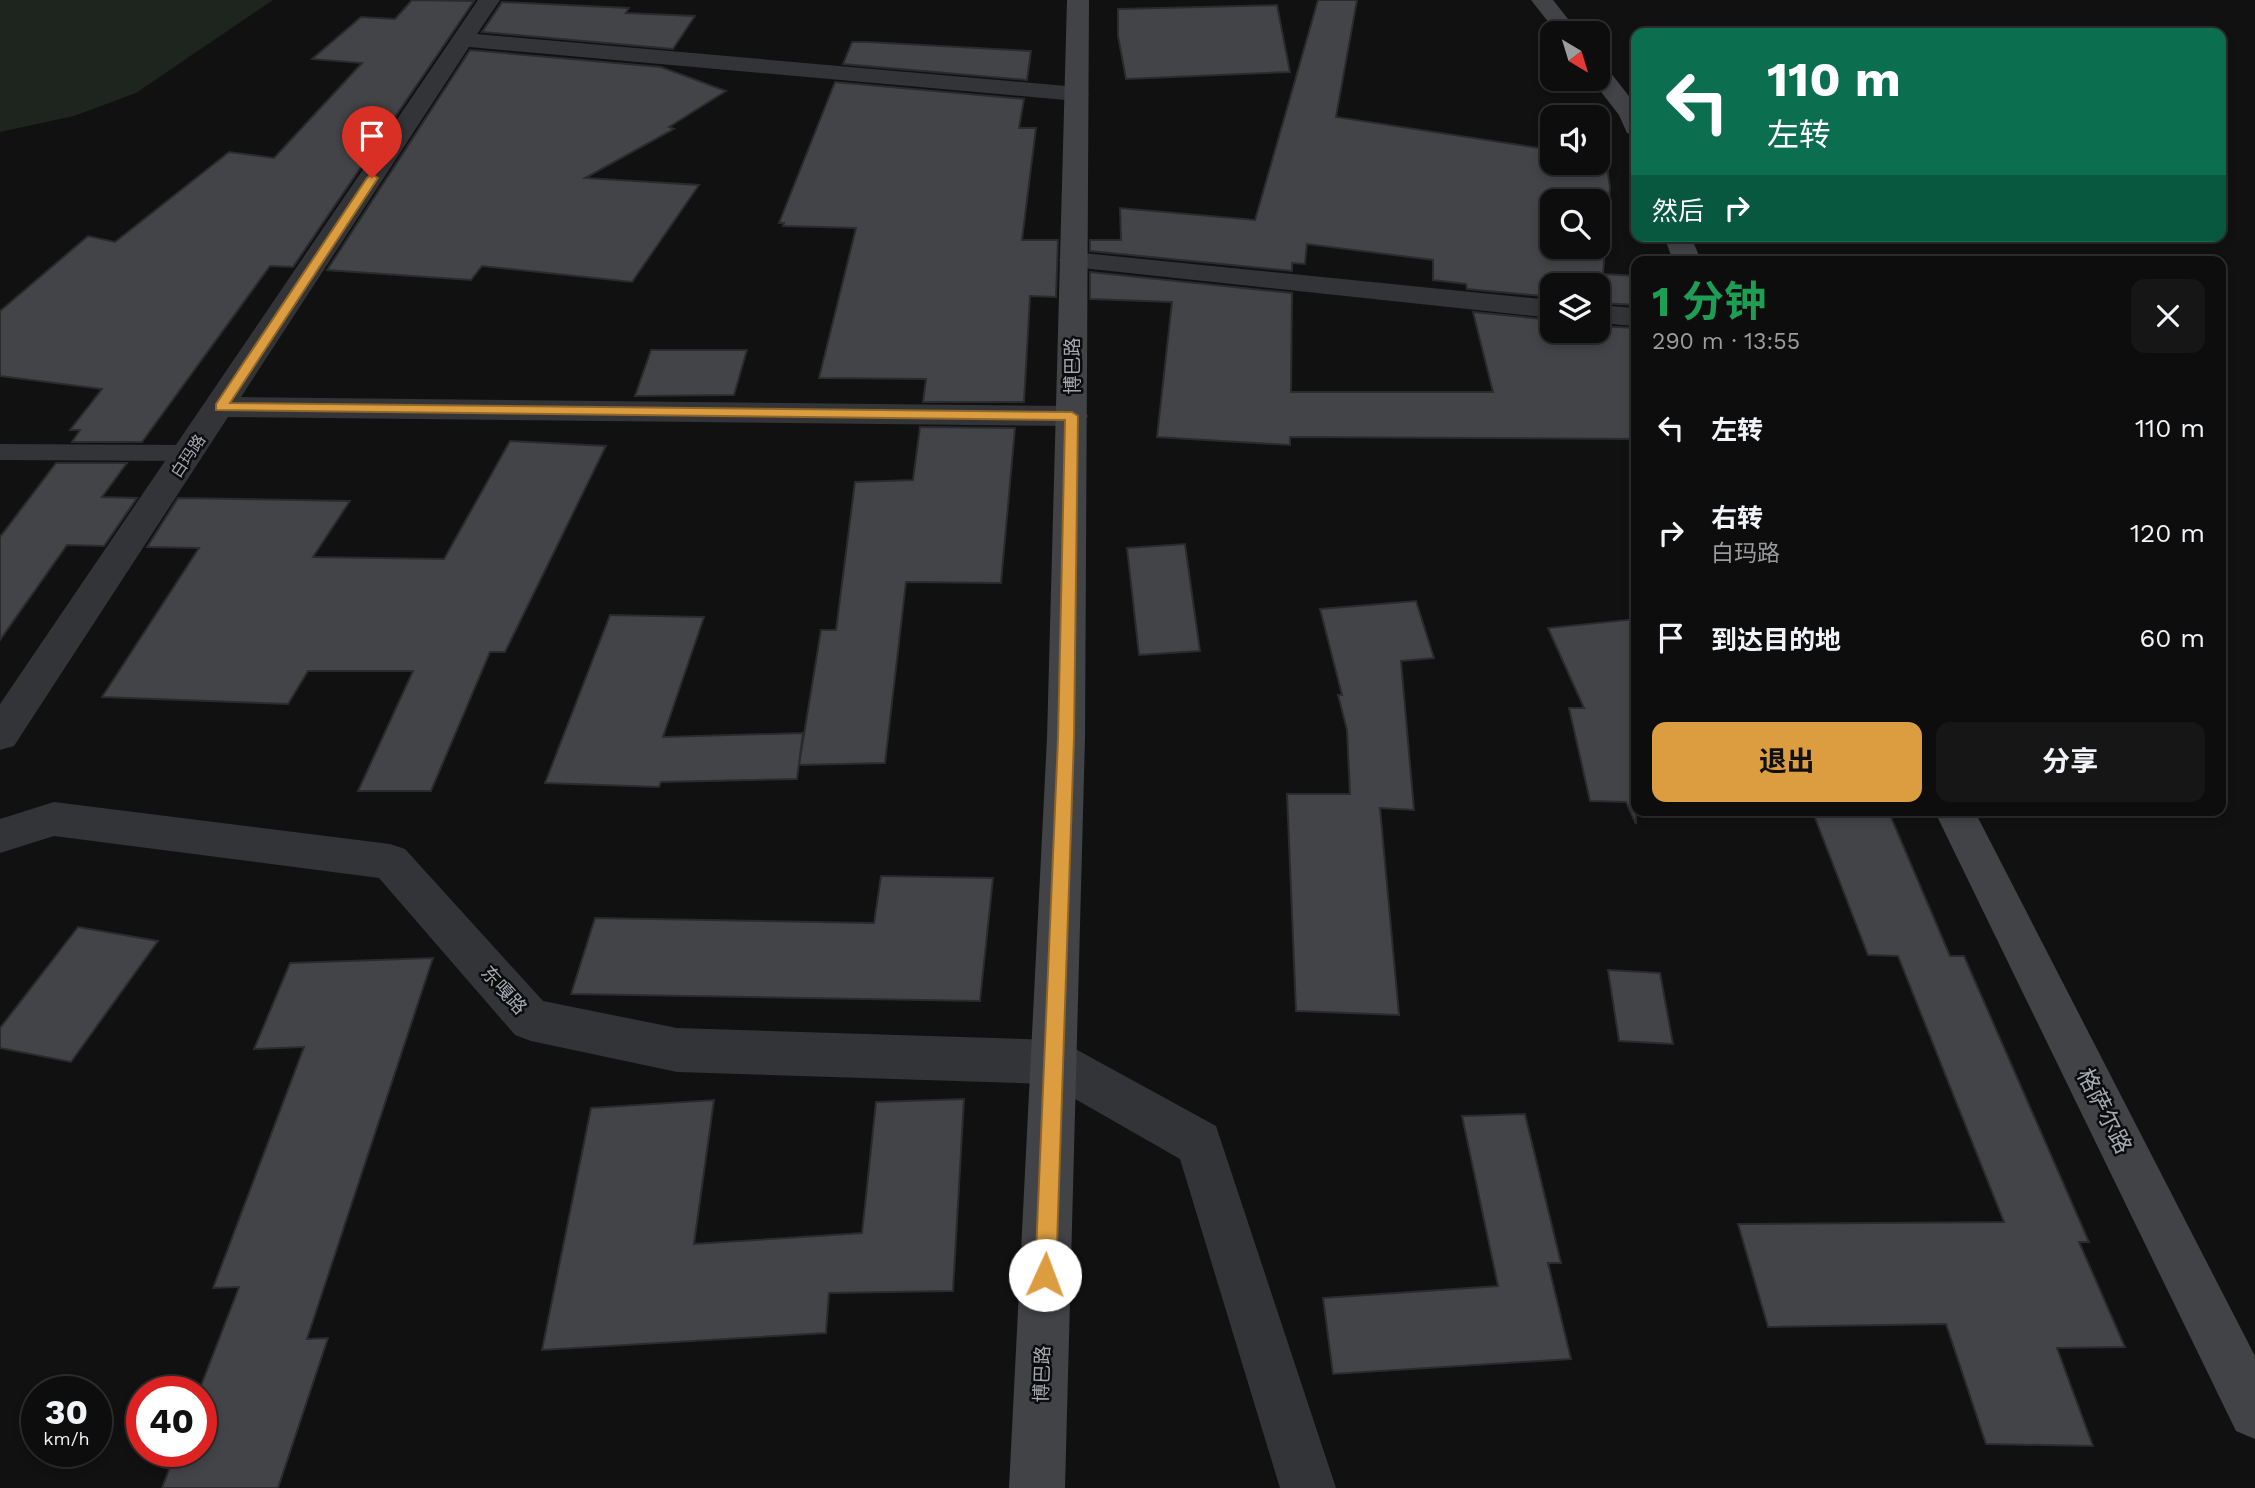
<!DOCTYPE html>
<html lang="zh">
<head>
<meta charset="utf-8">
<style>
	:root { --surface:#0d0d0e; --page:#161617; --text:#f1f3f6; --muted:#9a9c9e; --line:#2d2d2e; --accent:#db9d40 }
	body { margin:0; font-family:"Work Sans","Noto Sans SC",sans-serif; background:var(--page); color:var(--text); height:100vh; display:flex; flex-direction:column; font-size:26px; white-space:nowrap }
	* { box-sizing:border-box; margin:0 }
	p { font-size:23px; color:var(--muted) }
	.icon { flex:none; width:38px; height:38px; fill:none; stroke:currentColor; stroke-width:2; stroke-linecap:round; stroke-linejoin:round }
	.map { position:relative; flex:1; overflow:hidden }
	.sheet { position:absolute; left:1631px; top:256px; width:595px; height:560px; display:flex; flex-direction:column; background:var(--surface); border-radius:14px; box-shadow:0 4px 10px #0003,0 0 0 2px var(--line) }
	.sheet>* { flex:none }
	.guide { position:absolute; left:1631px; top:28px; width:595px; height:214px; border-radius:14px; box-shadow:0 4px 10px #0003,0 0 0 2px var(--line); background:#0b6e4f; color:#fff; overflow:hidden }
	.needle { width:46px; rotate:142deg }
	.buttons { position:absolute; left:1540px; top:21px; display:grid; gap:14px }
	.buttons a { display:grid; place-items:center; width:70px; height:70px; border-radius:14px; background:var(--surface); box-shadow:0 4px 10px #0003,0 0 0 2px var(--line); font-size:35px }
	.speed { position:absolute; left:21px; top:1376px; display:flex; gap:14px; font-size:35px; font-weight:700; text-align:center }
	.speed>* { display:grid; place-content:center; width:91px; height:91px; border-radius:50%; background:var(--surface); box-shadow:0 4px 10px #0003,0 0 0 2px var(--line); line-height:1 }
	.speed small { font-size:18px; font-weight:400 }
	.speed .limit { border:10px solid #d22; background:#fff; color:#111 }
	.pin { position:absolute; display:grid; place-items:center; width:60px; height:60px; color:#fff; margin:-72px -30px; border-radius:50% 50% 50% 0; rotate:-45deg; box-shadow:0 0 7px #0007 }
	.pin .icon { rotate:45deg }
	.me { position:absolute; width:77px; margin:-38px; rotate:2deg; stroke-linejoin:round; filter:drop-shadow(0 0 5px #0008) }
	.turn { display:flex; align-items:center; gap:24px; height:147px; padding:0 21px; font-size:32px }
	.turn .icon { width:91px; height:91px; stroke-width:2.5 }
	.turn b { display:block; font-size:49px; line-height:60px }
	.then { display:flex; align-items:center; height:66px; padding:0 21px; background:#0003; gap:14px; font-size:26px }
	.round { display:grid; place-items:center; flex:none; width:74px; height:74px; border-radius:14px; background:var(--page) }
	.headline { display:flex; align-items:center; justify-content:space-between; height:119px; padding:0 21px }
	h1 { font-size:42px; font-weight:700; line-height:52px; color:#1e9e55 }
	.action { display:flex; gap:14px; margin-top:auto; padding:14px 21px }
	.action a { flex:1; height:80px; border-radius:14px; background:var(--accent); color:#111; font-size:28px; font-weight:700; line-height:80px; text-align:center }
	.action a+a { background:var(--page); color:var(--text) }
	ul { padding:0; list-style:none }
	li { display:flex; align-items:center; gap:21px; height:105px; padding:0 21px }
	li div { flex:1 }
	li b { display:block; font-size:26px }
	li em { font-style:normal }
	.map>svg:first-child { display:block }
	.green { fill:#1e241e }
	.building { fill:#434447; stroke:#2b2b2e; stroke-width:2; fill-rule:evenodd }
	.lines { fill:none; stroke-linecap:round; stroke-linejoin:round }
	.lane { fill:#333437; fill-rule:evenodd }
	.street { fill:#333437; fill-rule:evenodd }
	.secondary { fill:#414347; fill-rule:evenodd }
	.route { fill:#db9d40; stroke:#8e662a; stroke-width:2 }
	.labels { text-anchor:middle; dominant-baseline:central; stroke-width:5; stroke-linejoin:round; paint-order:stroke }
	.far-street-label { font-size:16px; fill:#a4a9b1; stroke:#0c0c0d }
	.street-label { font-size:19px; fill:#a4a9b1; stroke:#0c0c0d }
	.near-street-label { font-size:23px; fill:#a4a9b1; stroke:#0c0c0d }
</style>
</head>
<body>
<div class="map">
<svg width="2255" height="1488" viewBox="0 0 2255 1488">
	<rect width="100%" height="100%" fill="#111112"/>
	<path class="green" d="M0 0H273L136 93 74 116 0 132Z"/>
	<g class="building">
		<path d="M412 0 474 1 293 267 270 266 142 442H72L80 430H70L102 389 0 376V311L88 236 115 242 229 152 274 158 362 63 312 59 361 17 395 19Z"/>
		<path d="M1318 0H1357L1336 117 1552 150V163H1598V157L1606 159 1610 188 1603 274 1636 276V305L1598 303V285H1552V297L1467 289 1466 284 1433 280V260L1307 244 1305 264 1292 263V271L1090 251V240H1121L1120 208 1255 220ZM1552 201H1598V247H1552Z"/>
		<path d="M502 2 629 8 626 13 695 16 673 49 482 32Z"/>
		<path d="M1277 5 1290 72 1126 79 1118 36V9Z"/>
		<path d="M852 42H868L1031 51 1027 80 843 64Z"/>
		<path d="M470 50 661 67 726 91 669 127 674 129 585 178 699 185 632 282 482 266 471 280 327 270Z"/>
		<path d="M835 82 1024 99 1019 128H1036L1022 240H1058L1056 297 1030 296 1024 402H923L926 379 819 378 856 228 783 226 784 223H779Z"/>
		<path d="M1090 272 1292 293 1291 392H1493L1473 312 1552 320V331H1598V326L1636 328V439L1290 437V445L1157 437 1172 302 1090 299Z"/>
		<path d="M651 350H747L734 395 635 396Z"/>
		<path d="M920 427 1015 428 1001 583 906 582 885 763 799 765 821 630H836L855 482 913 480Z"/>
		<path d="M510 441 606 446 505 652H490L431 791H358L413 671H308L288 704 102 697 199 548 147 547 178 498 350 501 313 557 444 559Z"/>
		<path d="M56 463H127L102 497 137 498 104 546 67 545 0 640V537Z"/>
		<path d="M1185 544 1200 651 1139 655 1127 548Z"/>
		<path d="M1416 601 1434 658 1401 661 1414 810 1380 808 1399 1015 1296 1011 1287 794H1350L1347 730 1338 695H1342L1320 609Z"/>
		<path d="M610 615 704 617 663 737 803 733 797 779 661 782 659 787 545 783Z"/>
		<path d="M1636 619V824L1626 802 1590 801 1569 708H1584L1548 628Z"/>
		<path d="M1812 810H1888L1950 956H1964L2089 1242H2079L2125 1347 2057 1348 2093 1446 1986 1444 1946 1324 1768 1327 1738 1224 2004 1222 1898 956 1868 955Z"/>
		<path d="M881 876 993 878 980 1001 571 994 595 918 874 923Z"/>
		<path d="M78 927 158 941 71 1062 0 1048V1028Z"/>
		<path d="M433 958 307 1339 328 1338 278 1488H162L176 1451H201V1391H199L239 1287 213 1288 304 1047 254 1049 290 963Z"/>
		<path d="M1608 970 1660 973 1673 1044 1619 1041Z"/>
		<path d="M964 1099 953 1291 829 1293 826 1333 542 1350 591 1108 714 1100 694 1244 862 1233 876 1102Z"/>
		<path d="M1525 1114 1561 1263H1548L1571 1359 1333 1374 1323 1298 1498 1286 1462 1116Z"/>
	</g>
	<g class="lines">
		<path class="lane" d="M0 444 190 445 198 447 202 453 198 459 190 461 0 460Z"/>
		<g class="street">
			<path d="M478 0H500L477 34 1077 87 1085 89 1089 94 1085 99 1077 101 469 47 241 397 1072 406 1083 409 1088 416 1083 423 1072 426 228 417 14 746 0 750V704Z"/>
			<path d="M1073 252 1552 300V318L1063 266 1059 260 1063 254Z"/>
			<path d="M1598 305 1636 308V326L1598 323Z"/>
			<path d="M54 802 390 844 405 849 543 1001 677 1028 1054 1040 1070 1046 1216 1126 1336 1488H1280L1180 1159 1049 1084 677 1072 531 1041 515 1035 379 878 54 836 0 853V819Z"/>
		</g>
		<g class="secondary">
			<path d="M1067 0H1089L1085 738 1065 1488H1009L1047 738Z"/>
			<path d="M1531 0H1553L1579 33H1557Z"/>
			<path d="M1598 65 1606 67 1636 105V135L1627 133 1619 115 1591 79H1598Z"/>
			<path d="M1664 236H1691L1701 261H1673Z"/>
			<path d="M1934 810H1974L2255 1356V1439L2236 1431Z"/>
		</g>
	</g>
	<path class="route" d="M372 174 378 178 230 403 1072 412 1078 416 1074 738 1056 1275 1053 1282 1045 1285 1038 1282 1035 1275 1058 738 1065 420 216 410V404L367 178Z"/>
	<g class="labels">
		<g class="far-street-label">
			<text transform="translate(188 456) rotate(-56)">白玛路</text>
		</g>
		<g class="street-label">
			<text transform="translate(1072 366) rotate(-90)">博巴路</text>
			<text transform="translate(504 990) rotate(48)">东嘎路</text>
			<text transform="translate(1042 1374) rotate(-88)">博巴路</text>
		</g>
		<g class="near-street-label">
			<text transform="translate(2104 1111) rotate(63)">格萨尔路</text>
		</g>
	</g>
</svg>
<div class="buttons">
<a><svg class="needle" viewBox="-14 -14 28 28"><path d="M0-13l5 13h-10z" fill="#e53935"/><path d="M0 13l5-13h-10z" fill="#9a9c9e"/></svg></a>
<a><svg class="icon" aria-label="sound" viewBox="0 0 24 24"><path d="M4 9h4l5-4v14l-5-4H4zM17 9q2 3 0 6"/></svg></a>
<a><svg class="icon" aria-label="search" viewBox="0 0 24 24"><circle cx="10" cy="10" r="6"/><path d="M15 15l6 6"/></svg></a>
<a><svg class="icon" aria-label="layers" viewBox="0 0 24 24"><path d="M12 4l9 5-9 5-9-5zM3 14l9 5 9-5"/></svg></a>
</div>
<div class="speed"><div>30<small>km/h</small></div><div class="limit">40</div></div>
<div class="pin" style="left:372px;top:178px;background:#d93025"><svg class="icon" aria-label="arrive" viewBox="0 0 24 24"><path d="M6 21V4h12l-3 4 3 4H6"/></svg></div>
<svg class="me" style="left:1045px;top:1275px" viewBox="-20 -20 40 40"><circle r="19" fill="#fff"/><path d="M0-13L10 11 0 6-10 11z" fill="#db9d40"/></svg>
<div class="guide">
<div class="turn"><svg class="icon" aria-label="left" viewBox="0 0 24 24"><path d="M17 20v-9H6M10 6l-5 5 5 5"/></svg><div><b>110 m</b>左转</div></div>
<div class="then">然后<svg class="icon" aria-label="right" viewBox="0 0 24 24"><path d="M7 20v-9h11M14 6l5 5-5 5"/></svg></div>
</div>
<section class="sheet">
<div class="headline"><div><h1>1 分钟</h1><p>290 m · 13:55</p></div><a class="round"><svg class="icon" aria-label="close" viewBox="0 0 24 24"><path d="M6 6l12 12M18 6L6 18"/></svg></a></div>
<ul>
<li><svg class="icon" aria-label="left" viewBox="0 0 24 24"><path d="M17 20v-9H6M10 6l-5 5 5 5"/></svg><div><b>左转</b></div><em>110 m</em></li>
<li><svg class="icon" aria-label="right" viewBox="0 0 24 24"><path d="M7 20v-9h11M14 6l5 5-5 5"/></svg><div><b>右转</b><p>白玛路</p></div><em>120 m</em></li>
<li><svg class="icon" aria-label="arrive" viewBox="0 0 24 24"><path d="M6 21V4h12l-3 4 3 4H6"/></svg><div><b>到达目的地</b></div><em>60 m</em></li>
</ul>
<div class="action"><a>退出</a><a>分享</a></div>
</section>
</div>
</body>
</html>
